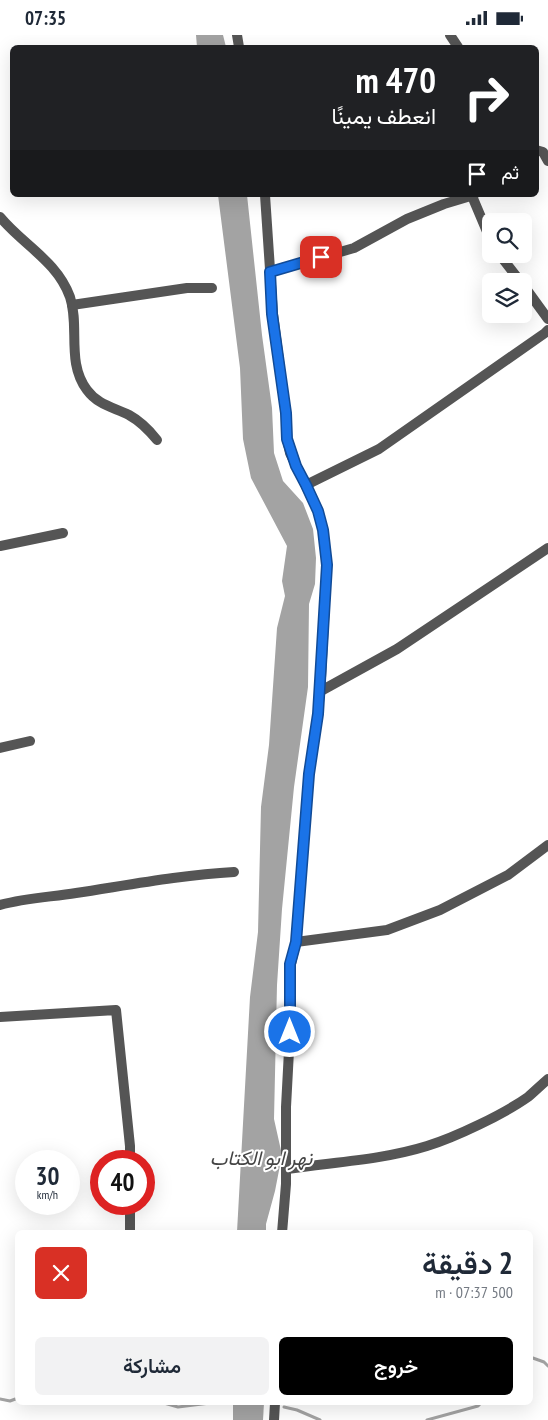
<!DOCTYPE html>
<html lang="ar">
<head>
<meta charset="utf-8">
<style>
	:root { --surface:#fff; --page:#f2f2f3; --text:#1f2937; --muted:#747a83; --accent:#000 }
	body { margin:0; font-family:"PT Sans Narrow",Vazirmatn,sans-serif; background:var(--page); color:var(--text); direction:rtl; height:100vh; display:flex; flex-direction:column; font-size:19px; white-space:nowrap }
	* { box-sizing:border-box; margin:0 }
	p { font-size:16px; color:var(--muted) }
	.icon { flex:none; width:28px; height:28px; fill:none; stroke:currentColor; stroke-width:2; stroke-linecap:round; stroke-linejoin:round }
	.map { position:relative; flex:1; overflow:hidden; direction:ltr }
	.sheet { position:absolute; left:15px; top:1195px; width:518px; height:175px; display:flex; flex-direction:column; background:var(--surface); border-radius:8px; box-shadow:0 5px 20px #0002; direction:rtl }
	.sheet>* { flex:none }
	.banner { position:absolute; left:10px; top:10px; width:529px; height:152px; border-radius:8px; box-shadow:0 5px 20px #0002; direction:rtl; background:#202124; color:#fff; overflow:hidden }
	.buttons { position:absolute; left:482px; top:178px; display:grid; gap:10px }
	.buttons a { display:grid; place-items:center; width:50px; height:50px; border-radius:8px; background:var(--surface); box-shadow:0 5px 20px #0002; font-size:25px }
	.speed { position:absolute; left:15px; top:1115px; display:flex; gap:10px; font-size:25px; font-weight:700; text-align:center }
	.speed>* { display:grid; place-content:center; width:65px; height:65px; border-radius:50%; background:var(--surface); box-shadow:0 5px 20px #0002; line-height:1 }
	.speed small { font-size:12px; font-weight:400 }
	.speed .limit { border:8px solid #d22; background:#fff; color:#111 }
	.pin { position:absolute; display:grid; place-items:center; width:42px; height:42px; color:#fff; margin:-21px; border-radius:10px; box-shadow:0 2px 8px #0006 }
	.me { position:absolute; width:55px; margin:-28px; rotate:0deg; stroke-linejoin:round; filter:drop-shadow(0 0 4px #0008) }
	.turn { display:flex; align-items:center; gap:18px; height:105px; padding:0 20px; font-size:22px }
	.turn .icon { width:65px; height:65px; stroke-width:2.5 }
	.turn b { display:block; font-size:35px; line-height:42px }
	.then { display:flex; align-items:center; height:48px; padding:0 20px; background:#0003; gap:10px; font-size:19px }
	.round { display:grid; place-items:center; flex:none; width:52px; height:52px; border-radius:8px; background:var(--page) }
	.overview { display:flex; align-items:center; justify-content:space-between; height:85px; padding:0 20px }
	h1 { font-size:30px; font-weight:600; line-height:38px }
	.button { display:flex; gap:10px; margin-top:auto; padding:10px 20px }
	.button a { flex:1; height:58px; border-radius:8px; background:var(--accent); color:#fff; font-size:20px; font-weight:600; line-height:58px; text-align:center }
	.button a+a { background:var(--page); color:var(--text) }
	.status { display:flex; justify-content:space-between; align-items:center; height:35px; padding:0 25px; background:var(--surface); direction:ltr }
	.status svg { height:14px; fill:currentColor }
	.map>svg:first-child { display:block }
	.water { fill:#a3a3a3 }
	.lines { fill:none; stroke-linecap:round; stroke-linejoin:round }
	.stream { stroke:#a3a3a3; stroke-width:3 }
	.minor { stroke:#555; stroke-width:10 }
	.tertiary { stroke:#555; stroke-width:10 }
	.route-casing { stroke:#114b97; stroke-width:12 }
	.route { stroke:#1a73e8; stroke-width:9 }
	.labels { text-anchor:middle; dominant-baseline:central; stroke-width:4; stroke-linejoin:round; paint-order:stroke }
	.water-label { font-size:20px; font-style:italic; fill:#444; stroke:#fff }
</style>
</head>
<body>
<div class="status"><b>07:35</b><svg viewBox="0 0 49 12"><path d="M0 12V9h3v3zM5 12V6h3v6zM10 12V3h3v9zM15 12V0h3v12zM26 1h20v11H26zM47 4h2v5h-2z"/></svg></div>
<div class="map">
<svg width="548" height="1385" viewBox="0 0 548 1385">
	<rect width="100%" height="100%" fill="#fff"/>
	<g class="water">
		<path d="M196 0H223L226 12H197Z"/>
		<path d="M218 160H247L262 300 272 373 274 418 283 446 303 468 313 494 316 523 315 549 309 569 308 652 294 752 282 874 277 950 274 1084 282 1120 275 1156 266 1189V1198L237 1197 250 962 258 897 261 772 269 710 277 593 285 561 282 546 287 511 251 443 243 404 240 333Z"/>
		<path d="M233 1368H264L263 1385H233Z"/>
	</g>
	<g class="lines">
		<g class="stream">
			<path d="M530 1322 544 1327 548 1331"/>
			<path d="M0 1364 10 1366 18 1363"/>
			<path d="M164 1368 178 1372 210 1368"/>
			<path d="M284 1372 297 1375 320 1385"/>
			<path d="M427 1385 478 1371 481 1368"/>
		</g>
		<g class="minor">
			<path d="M450 0 458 12"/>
			<path d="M536 115 543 117 548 126"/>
			<path d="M472 161 491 206"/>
			<path d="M0 182C23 210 57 226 70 262 80 292 66 327 87 355 98 370 113 372 129 380 140 386 149 395 157 405"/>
			<path d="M499 219 520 246"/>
			<path d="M270 237 354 213 407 184 444 169 474 160"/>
			<path d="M524 251 548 284"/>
			<path d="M72 270 187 253H212"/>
			<path d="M306 450 379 414 545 298 548 295"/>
			<path d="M0 511 63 498"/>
			<path d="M319 657 397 614 548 513"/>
			<path d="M0 713 30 706"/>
			<path d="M0 870C25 863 51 862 76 858 129 850 181 840 234 837"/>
			<path d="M296 907 387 895 440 875 508 840 548 810"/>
			<path d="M0 982 116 975 130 1111V1126"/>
			<path d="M287 1134C334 1127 382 1125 427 1111 456 1102 504 1079 528 1062 535 1056 541 1050 548 1044"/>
			<path d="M130 1198V1169"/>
		</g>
		<g class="tertiary">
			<path d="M237 0 239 12"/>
			<path d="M265 160 273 279 287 388V404L290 418 318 476 323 495 327 530 321 643 318 679 309 739 296 907 291 929 290 997 286 1072V1149L282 1198"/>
			<path d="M274 1385 275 1368"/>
		</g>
	</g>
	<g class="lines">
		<g class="route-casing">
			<path id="route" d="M290 997V929L296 907 309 739 318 679 327 530 323 495 318 476 306 450 296 431 287 404 286 378 272 279 270 237 321 222"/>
		</g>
		<use href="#route" class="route"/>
	</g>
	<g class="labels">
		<g class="water-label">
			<text x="261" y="1123">نهر ابو الكتاب</text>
		</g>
	</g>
</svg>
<div class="buttons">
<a><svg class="icon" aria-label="search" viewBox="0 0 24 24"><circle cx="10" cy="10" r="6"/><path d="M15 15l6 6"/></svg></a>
<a><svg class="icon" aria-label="layers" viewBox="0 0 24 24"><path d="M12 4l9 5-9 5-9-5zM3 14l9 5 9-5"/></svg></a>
</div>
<div class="speed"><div>30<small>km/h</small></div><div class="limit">40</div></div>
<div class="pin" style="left:321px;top:222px;background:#d93025"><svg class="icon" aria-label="arrive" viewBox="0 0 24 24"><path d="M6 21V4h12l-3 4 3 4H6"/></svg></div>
<svg class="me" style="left:290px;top:997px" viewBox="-20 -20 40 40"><circle r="17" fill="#1a73e8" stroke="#fff" stroke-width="3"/><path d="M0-11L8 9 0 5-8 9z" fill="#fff"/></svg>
<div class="banner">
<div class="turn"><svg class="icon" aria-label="right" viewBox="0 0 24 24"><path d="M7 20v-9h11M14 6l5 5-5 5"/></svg><div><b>470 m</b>انعطف يمينًا</div></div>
<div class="then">ثم<svg class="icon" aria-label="arrive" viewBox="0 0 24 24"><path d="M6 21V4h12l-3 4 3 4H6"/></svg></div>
</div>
<section class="sheet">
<div class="overview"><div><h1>2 دقيقة</h1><p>500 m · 07:37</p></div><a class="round" style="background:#d93025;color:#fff"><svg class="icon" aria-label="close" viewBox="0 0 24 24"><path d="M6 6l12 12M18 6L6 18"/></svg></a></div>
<div class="button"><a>خروج</a><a>مشاركة</a></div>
</section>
</div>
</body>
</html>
